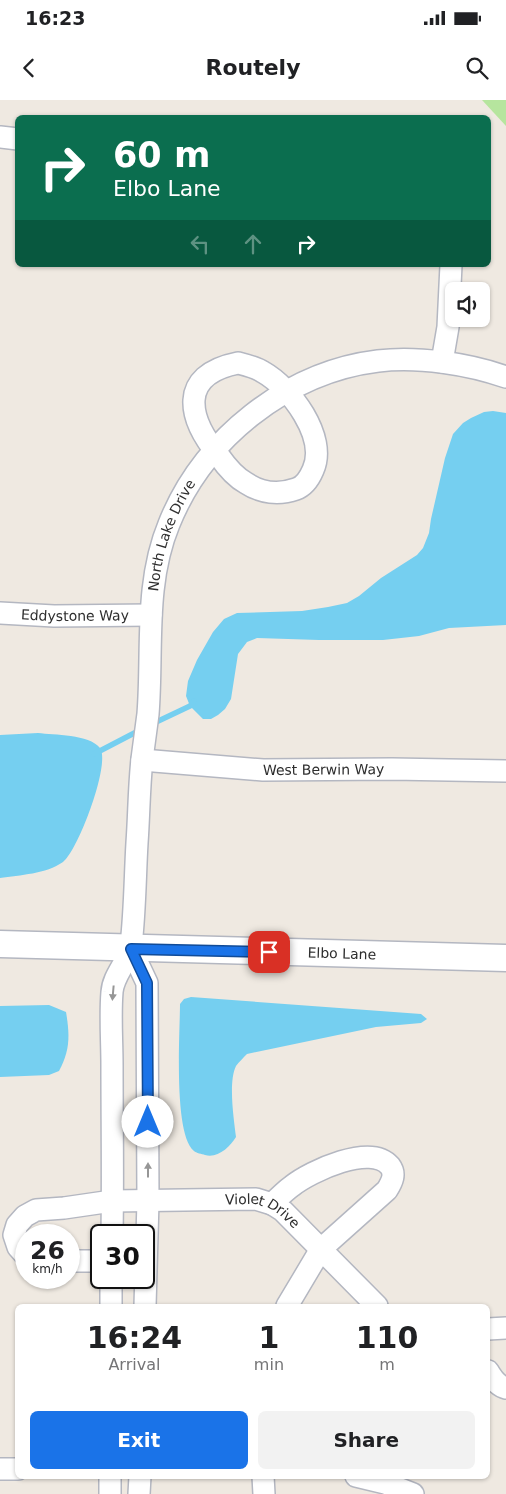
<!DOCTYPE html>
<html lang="en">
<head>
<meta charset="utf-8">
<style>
	:root { --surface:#fff; --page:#f2f2f2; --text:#202124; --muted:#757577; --accent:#1a73e8 }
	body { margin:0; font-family:"DejaVu Sans",sans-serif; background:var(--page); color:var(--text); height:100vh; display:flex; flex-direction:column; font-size:19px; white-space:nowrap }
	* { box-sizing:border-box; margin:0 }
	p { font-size:16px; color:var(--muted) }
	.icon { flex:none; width:28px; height:28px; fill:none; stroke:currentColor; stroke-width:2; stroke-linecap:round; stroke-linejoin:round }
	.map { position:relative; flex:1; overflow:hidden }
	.drawer { position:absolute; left:15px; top:1204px; width:475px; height:175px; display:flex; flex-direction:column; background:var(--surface); border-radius:8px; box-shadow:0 1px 4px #0004 }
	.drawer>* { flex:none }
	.hud { position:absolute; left:15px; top:15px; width:476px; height:152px; border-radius:8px; box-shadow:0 1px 4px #0004; background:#0b6e4f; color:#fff; overflow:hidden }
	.tools { position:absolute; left:445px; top:182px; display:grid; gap:10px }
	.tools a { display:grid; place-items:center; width:45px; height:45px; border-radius:8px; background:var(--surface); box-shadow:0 1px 4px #0004; font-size:25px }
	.speed { position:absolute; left:15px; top:1124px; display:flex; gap:10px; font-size:25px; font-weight:700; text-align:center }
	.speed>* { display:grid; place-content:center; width:65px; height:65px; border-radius:50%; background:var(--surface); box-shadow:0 1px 4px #0004; line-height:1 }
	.speed small { font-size:12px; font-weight:400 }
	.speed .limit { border:2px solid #111; border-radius:8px; background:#fff; color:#111 }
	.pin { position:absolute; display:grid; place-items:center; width:42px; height:42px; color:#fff; margin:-21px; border-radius:10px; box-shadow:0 2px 8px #0006 }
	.me { position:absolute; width:55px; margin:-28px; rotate:0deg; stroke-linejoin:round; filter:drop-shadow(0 0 4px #0008) }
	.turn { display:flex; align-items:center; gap:18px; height:105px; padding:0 15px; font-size:22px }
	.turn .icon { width:65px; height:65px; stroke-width:2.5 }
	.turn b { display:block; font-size:35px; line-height:42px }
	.lanes { display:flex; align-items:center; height:48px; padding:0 15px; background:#0003; justify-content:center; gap:25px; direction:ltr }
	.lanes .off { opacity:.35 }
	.eta { display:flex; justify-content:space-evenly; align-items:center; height:85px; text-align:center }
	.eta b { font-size:30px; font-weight:700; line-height:35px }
	.primary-button { display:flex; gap:10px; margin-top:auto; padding:10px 15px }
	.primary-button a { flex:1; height:58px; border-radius:8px; background:var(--accent); color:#fff; font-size:20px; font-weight:700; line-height:58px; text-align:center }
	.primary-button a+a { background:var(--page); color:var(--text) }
	.status { display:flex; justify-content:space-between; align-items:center; height:35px; padding:0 25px; background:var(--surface); direction:ltr }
	.status svg { height:14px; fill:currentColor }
	header { display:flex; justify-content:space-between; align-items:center; height:65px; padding:0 15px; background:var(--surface); font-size:22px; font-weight:700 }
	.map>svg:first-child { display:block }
	.green { fill:#b6e59e }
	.water { fill:#75cff0 }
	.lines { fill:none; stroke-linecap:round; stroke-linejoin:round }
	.stream { stroke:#75cff0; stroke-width:5.5 }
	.minor-casing { stroke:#b4b7c1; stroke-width:24 }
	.tertiary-casing { stroke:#b4b7c1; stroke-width:29 }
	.minor { stroke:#fff; stroke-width:21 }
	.tertiary { stroke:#fff; stroke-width:26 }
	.oneway { fill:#969696 }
	.route-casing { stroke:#114b97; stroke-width:12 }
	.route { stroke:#1a73e8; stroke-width:9 }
	.labels { text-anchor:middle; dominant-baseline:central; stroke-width:4.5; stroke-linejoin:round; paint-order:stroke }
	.street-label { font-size:14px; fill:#2e2e2e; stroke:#fff }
</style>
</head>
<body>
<div class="status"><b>16:23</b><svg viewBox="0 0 49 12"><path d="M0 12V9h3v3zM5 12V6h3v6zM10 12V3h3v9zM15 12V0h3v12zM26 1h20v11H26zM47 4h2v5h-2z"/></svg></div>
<header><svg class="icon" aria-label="back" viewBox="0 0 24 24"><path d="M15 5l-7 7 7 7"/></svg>Routely<svg class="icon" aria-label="search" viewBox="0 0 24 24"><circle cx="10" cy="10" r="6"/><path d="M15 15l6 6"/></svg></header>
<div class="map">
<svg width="506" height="1394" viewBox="0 0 506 1394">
	<rect width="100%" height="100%" fill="#efe9e1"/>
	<path class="green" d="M482 0H506V26Z"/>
	<g class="water">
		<path d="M493 311 506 313V525L449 528 419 536 383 540H319L257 538 247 542 238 554 231 599 225 609 218 615 211 619H203L190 606 186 596 188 581 197 560 213 532 224 519 237 513 302 511 328 507 347 503 359 496 381 478 417 455 423 448 429 433 431 419 445 358 453 334 463 323 471 318 484 312Z"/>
		<path d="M38 633C54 635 89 634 100 648 111 663 78 751 63 762 46 774 20 775 0 778V635Z"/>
		<path d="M191 897 421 914 427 919 421 923 376 927 247 954C244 957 239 962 236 966 228 982 234 1020 236 1037 230 1047 217 1059 205 1055 202 1054 196 1053 194 1051 173 1034 180 932 180 904L184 899Z"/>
		<path d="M49 905 66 912C70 936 70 950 59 971L49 975 0 977V906Z"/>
	</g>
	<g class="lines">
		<g class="stream">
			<path d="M152 624 190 606 194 601"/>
			<path d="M94 654 142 629"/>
		</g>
		<g class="minor-casing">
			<g id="minor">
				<path d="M0 37 18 39"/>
				<path d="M442 262 448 227 451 165"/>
				<path d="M238 263C246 265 255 267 263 272 290 287 328 337 313 370 310 377 305 386 296 389 279 395 261 393 246 383 235 377 226 366 219 356 188 319 177 275 238 263Z"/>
				<path id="s1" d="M0 513 54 516 151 515"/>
				<path id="s2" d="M142 660 263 670 392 669 506 671"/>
				<path d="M131 849 147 883 148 1101 145 1206"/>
				<path d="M272 1104C278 1098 285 1091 292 1086 311 1071 371 1043 390 1066 396 1074 392 1082 387 1090L321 1149 287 1206"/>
				<path id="s3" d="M112 1135C113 1078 112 1022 112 965 112 941 110 916 112 892 113 875 129 861 131 845 135 812 135 777 137 743 139 715 139 687 142 659 144 644 146 629 148 614 153 551 144 484 169 424 203 339 287 272 378 261 418 256 469 264 506 277"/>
				<path id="s4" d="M26 1156 18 1147 14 1135 17 1125 25 1116 36 1110 64 1108 112 1101 256 1099 272 1104 283 1111 377 1206"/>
				<path d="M69 1161H101"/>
				<path d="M111 1206V1178"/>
				<path d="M488 1229 506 1228"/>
				<path d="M488 1271C492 1278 498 1286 506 1288"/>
				<path d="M0 1369H18"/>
				<path d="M263 1376 264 1394"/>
				<path d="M356 1376 385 1383 413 1394"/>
				<path d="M110 1394V1376"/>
				<path d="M139 1394 140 1376"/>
			</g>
		</g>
		<g class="tertiary-casing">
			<g id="tertiary">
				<path id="s5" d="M0 844 506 858"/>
			</g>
		</g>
		<use href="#minor" class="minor"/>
		<use href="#tertiary" class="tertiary"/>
	</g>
	<defs><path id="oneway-solid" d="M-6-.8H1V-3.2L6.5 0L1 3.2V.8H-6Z" transform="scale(1.25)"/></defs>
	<g class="oneway">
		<use href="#oneway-solid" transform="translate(113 893) rotate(95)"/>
		<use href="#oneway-solid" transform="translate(148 1070) rotate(-90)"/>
	</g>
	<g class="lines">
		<g class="route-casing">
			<path id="route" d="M148 1022 147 883 131 849 269 852"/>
		</g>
		<use href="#route" class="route"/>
	</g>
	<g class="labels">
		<g class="street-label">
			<text stroke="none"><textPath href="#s3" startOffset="708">North Lake Drive</textPath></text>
			<text stroke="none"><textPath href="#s1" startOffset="75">Eddystone Way</textPath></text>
			<text stroke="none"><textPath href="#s2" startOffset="182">West Berwin Way</textPath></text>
			<text stroke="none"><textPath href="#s5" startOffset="342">Elbo Lane</textPath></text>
			<text stroke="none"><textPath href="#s4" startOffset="290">Violet Drive</textPath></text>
		</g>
	</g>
</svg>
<div class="tools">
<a><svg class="icon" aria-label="sound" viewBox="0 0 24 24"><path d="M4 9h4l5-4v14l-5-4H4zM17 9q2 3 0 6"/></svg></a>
</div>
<div class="speed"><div>26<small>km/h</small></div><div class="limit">30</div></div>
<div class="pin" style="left:269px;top:852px;background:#d93025"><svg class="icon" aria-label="arrive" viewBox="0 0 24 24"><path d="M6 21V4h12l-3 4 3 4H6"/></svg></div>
<svg class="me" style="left:148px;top:1022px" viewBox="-20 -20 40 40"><circle r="19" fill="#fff"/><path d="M0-13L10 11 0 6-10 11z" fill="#1a73e8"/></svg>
<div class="hud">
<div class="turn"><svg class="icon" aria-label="right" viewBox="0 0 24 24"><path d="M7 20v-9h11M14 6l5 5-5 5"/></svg><div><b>60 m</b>Elbo Lane</div></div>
<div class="lanes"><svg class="icon off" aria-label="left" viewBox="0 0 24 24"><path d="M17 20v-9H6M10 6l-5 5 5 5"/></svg><svg class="icon off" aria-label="ahead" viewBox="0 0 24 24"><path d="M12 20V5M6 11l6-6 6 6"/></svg><svg class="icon" aria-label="right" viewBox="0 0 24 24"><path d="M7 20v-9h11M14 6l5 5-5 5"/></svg></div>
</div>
<section class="drawer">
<div class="eta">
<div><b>16:24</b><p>Arrival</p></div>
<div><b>1</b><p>min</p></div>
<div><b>110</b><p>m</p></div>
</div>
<div class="primary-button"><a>Exit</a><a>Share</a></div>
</section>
</div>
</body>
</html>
